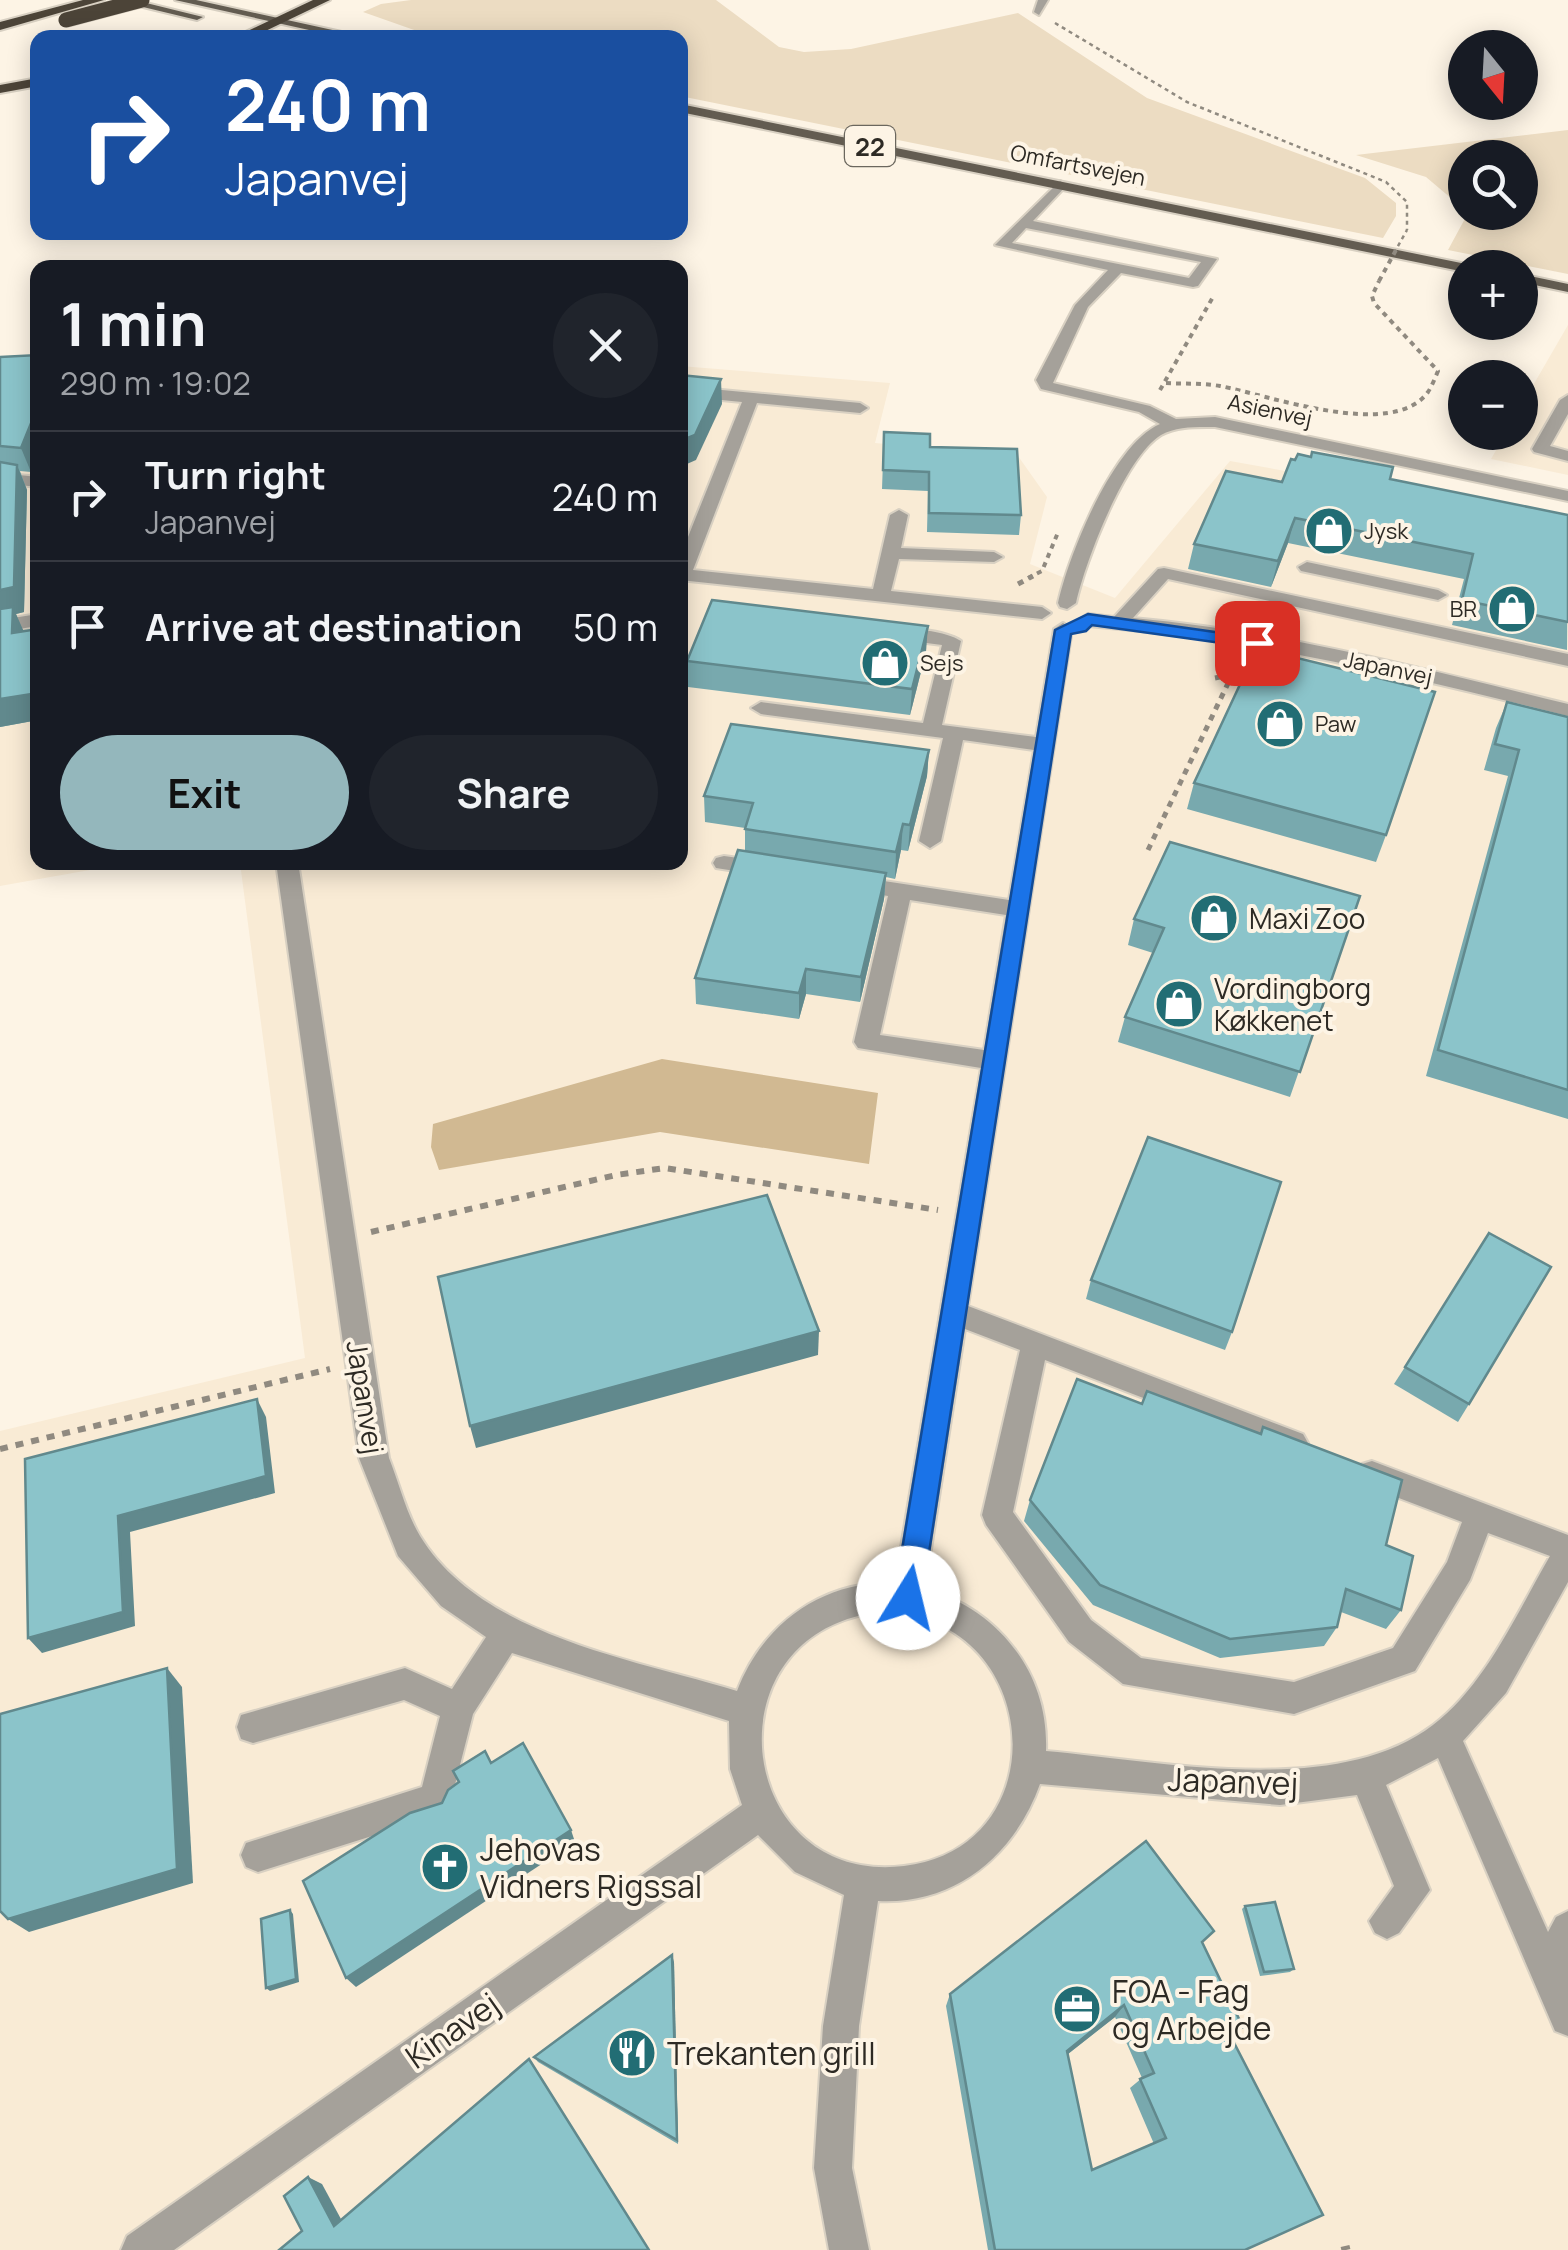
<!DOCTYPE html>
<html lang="en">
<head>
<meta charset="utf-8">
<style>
	:root { --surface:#171b24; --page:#20242c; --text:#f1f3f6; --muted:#9ea1a6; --line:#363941; --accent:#94b7bc }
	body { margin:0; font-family:Manrope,sans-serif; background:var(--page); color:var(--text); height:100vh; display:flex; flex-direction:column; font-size:38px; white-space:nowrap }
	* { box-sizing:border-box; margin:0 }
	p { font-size:32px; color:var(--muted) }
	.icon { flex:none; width:55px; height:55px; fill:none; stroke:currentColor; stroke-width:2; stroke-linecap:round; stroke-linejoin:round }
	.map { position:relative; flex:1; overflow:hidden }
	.details { position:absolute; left:30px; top:260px; width:658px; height:610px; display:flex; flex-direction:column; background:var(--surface); border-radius:20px; box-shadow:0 5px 25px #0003 }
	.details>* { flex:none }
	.banner { position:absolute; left:30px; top:30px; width:658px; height:210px; border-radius:20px; box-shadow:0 5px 25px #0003; background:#1a4fa0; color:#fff; overflow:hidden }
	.needle { width:65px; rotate:162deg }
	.controls { position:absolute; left:1448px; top:30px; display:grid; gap:20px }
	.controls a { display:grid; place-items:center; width:90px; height:90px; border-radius:50%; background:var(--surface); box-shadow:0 5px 25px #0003; font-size:50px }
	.pin { position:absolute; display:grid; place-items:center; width:85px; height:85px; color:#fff; margin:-42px; border-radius:20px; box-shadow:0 5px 15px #0006 }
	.me { position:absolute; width:110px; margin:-55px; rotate:9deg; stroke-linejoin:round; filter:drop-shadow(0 0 8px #0008) }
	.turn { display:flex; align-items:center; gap:35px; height:210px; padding:0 30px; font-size:45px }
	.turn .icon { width:130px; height:130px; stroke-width:2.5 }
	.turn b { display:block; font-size:70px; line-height:85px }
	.round { display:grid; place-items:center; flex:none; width:105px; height:105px; border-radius:52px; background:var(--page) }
	.summary { display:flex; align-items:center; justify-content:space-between; height:170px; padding:0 30px }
	h1 { font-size:60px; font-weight:700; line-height:75px }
	.cta { display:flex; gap:20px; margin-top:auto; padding:20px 30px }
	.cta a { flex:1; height:115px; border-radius:60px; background:var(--accent); color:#111; font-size:40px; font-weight:700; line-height:115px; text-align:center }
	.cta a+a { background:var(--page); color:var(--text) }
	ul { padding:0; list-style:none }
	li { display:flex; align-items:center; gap:30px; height:130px; padding:0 30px; border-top:2px solid var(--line) }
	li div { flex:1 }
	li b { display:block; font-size:38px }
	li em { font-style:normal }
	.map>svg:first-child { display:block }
	.built { fill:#f9ebd5 }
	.green { fill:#ecdcc2 }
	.water { fill:#d1b992 }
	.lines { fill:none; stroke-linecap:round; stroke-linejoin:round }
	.minor-casing { stroke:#d8d0c2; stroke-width:4 }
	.major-casing { stroke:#d8d0c2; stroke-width:4 }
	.highway-casing { stroke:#d8d0c2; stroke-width:4 }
	.path-far4 { stroke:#908a80; stroke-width:2.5; stroke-dasharray:4 4; stroke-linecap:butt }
	.path-far3 { stroke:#908a80; stroke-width:4; stroke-dasharray:5 5; stroke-linecap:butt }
	.path-far2 { stroke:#908a80; stroke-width:5; stroke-dasharray:6 6; stroke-linecap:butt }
	.path-far1 { stroke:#908a80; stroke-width:6; stroke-dasharray:8 8; stroke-linecap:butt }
	.path { stroke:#908a80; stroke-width:9; stroke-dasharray:10 10; stroke-linecap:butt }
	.minor { fill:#a5a19a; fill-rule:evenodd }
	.major { fill:#635c51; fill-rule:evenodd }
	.highway { fill:#4c4438; fill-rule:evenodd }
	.highway-bridge-casing { stroke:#d8d0c2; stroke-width:16; stroke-linecap:butt }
	.path-bridge-far1 { stroke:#908a80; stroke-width:2.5; stroke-dasharray:4 4; stroke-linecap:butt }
	.path-bridge { stroke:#908a80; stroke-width:4; stroke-dasharray:5 5; stroke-linecap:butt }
	.highway-bridge { stroke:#4c4438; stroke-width:15 }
	.wall { fill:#78a9ae; fill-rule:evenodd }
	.shaded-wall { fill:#61898d }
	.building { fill:#8bc4ca; stroke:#61898d; stroke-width:2.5; fill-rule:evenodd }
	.route { fill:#1a73e8; stroke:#114b97; stroke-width:2.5 }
	.labels { text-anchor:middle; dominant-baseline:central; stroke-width:8; stroke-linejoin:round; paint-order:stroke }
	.far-street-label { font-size:22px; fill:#2d2a24; stroke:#fdf4e5 }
	.far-poi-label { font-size:22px; fill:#2d2a24; stroke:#fdf4e5; text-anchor:start }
	.shield { fill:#fdf4e5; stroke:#6b675e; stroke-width:2.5 }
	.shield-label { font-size:25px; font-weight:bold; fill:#2d2a24 }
	.poi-label { font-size:28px; fill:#2d2a24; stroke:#fdf4e5; text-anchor:start }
	.street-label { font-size:28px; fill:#2d2a24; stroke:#fdf4e5 }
	.near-street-label { font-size:32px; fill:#2d2a24; stroke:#fdf4e5 }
	.near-poi-label { font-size:32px; fill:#2d2a24; stroke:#fdf4e5; text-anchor:start }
</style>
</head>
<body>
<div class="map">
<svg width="1568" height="2250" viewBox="0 0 1568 2250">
	<rect width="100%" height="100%" fill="#fdf4e5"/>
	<g class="built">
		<path d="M1568 325V475L1491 459 1506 433 1520 432V408Z"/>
		<path d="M680 366 890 383 875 443 1018 456 1047 497 1030 564 1115 598 1230 461 1568 522V2250H0V1431L305 1358 240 863 680 862Z"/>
		<path d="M37 460 38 862 129 863 0 886V465Z"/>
	</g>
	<g class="green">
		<path d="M411 0H716L779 47 804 52 851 49 1018 13 1147 98 1365 178 1396 203V216L1383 238 680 96V38L434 37 363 12 381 4Z"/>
		<path d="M1568 130V274L1448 250 1468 213 1520 212V158H1465V210L1426 177 1356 155Z"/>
	</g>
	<path class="water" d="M662 1059 878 1093 869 1164 660 1132 439 1170 431 1147 433 1124Z"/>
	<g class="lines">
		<g class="minor-casing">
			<g id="minor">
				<path d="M1038 0H1048L1039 15 1034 12Z"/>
				<path d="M1060 181 1067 185 1033 221 1217 259 1198 286 1193 287 1121 273 1088 307 1053 383 1150 406 1176 419 1215 417 1568 491V501L1215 427C1197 427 1177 426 1161 435 1125 457 1085 562 1076 603L1067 609 1060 607 1058 603C1069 554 1113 444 1160 424L1139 412 1041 389 1036 380 1075 305 1108 270 995 245ZM1026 228 1201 262 1189 278 1012 243Z"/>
				<path d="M680 386 860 403 868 408 860 413 757 403 693 570 873 589 890 515 899 510 908 515 901 548 994 552 1003 557 994 562 899 559 891 591 1042 607 1051 613 1042 619 680 580V557L742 402 680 396Z"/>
				<path d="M1568 395V414L1550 446 1568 451V461L1534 452 1532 449 1560 400Z"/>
				<path d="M0 473 38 477V487L0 483Z"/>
				<path d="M1307 562 1438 590 1447 595 1438 600 1301 571 1298 567Z"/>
				<path d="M1164 568 1568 654V666L1168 579 1133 618C1280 631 1425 669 1568 704V716C1409 676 1251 639 1088 626L1079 620 1088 614 1114 617 1158 569Z"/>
				<path d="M38 614V626L0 632V620Z"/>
				<path d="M1063 623 1072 629 968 1306 1303 1434 1308 1443 1303 1452 1293 1456 1045 1360 1013 1512 1091 1620 1141 1658 1294 1682 1393 1648 1447 1562 1462 1522 1362 1484 1357 1474 1362 1464 1372 1461 1568 1535V1582L1506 1693 1463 1741 1548 1932 1556 1917 1568 1911V2036L1555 2031 1438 1758 1386 1785 1430 1890 1399 1933 1387 1939 1375 1933 1369 1921 1394 1886 1357 1795 1280 1805 1040 1784C1015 1854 956 1905 878 1901L859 2026 852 2168 869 2250H829L814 2168 823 2026 844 1895 795 1872 758 1835 174 2250H121L127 2236 742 1805 730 1769 729 1721 512 1653 473 1714 448 1812 258 1872 246 1867 241 1855 246 1843 422 1787 440 1716 404 1700 253 1743 241 1739 237 1727 241 1715 405 1668 452 1689 486 1637 441 1606 398 1556 359 1458 276 862H298L389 1458C399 1483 406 1513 420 1536 481 1636 633 1659 737 1691 762 1625 822 1580 895 1583L981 1068 858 1048 854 1042 888 896 851 890 840 883 851 876 1009 900 1034 750 963 740 941 841 930 848 919 841 943 738 761 714 751 708 761 702 923 723 942 645 888 638 886 634C900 624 947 631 961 641L942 725 1036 737 1054 629ZM910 900 1006 915 984 1050 880 1035ZM965 1329 1020 1350 982 1515 986 1525 1069 1642 1123 1684 1294 1714 1415 1671 1470 1580 1488 1533 1550 1556C1518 1611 1485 1686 1433 1725 1336 1799 1160 1761 1046 1751 1049 1672 998 1610 925 1588ZM873 1613C1042 1605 1064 1847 904 1866 737 1886 705 1639 873 1613Z"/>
				<path d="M724 856 767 862 778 869 767 876 716 868 713 863 716 858Z"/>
			</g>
		</g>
		<g class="major-casing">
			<g id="major">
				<path d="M114 0H134L203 17 197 20Z"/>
				<path d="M175 0H196L369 38H345Z"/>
				<path d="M680 104 1466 264 1473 268H1465V272L680 112Z"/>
				<path d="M1520 274 1568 284V292L1520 282Z"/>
			</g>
		</g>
		<g class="highway-casing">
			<g id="highway">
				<path d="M83 0H104L0 30V22Z"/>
				<path d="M313 0H330L251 38H233Z"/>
				<path d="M38 78V86L0 93V85Z"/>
			</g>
		</g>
		<path class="path-far4" d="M1055 23 1187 102 1386 182 1407 202V230"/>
		<g class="path-far3">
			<path d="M1166 383C1184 384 1202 383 1220 386 1268 395 1393 441 1428 392 1432 386 1435 378 1438 371L1374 303 1372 296 1379 281"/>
			<path d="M1160 390 1213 297"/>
			<path d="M1028 578 1042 571 1059 530"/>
		</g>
		<g class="path-far2">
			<path d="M1018 584 1033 576"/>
			<path d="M1215 678 1230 675"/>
			<path d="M1148 850 1232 675 1245 673 1249 662"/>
		</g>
		<g class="path-far1">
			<path d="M371 1232 616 1175 665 1168 938 1210"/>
			<path d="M0 1449 330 1369"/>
		</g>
		<path class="path" d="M1345 2246 1346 2250"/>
		<use href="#minor" class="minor"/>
		<use href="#major" class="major"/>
		<use href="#highway" class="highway"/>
		<g class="highway-bridge-casing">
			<path id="highway-bridge" d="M66 20 142 0"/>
		</g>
		<path class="path-bridge-far1" d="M1394 253 1407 230"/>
		<path class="path-bridge" d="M1379 281 1396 250"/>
		<use href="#highway-bridge" class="highway-bridge"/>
	</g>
	<g class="wall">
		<path d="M0 357 31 472 20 471 27 490 24 612 16 614 23 631 38 720 0 727Z"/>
		<path d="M884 432 930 447 1021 515 1019 535 927 532 928 491 882 489Z"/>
		<path d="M1295 460 1568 515 1567 650 1452 625 1464 579 1288 543 1271 587 1188 569 1194 544 1282 482Z"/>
		<path d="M926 652 910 715 688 687 687 661Z"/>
		<path d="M1507 702 1568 717V1119L1426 1076 1508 776 1484 770 1496 728Z"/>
		<path d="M929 750 927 776 908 851 901 850 895 879 886 877 884 899 860 1002 806 994 799 1019 696 1004 695 978 745 851V828L705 822 704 796Z"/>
		<path d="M1194 783 1386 835 1376 862 1187 809Z"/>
		<path d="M1360 896 1290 1097 1118 1042 1125 1017 1153 953 1128 945 1134 919Z"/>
		<path d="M1091 1280 1232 1332 1225 1350 1086 1299Z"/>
		<path d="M1405 1367 1469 1404 1458 1422 1394 1384Z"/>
		<path d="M1142 1404 1260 1434 1263 1427 1386 1545 1401 1610 1386 1629 1341 1612 1337 1627 1324 1646 1220 1658 1093 1605 1024 1521 1030 1500Z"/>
		<path d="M1245 1906 1294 1969 1290 1972 1260 1976 1242 1909Z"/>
		<path d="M1214 1931 1202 1943 1243 2027 1231 2038 1245 2250H988L946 2006 950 1994ZM1115 2017 1142 2078 1130 2088 1154 2144 1092 2170 1068 2054Z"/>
		<path d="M674 1962 678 2144 538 2062 534 2057Z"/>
	</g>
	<g class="shaded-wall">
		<path d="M721 379 722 404 696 460 680 467V441Z"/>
		<path d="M38 406V455L31 472 21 448Z"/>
		<path d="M17 465 27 490 24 612 16 614 24 632 23 658 0 617V590Z"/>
		<path d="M1295 518 1288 543 1271 587 1278 561Z"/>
		<path d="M928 626 926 652 910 715 912 689Z"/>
		<path d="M38 693V720L0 727V699Z"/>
		<path d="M929 750 927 776 908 851 910 825Z"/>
		<path d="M903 824 901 850 895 879 896 852Z"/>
		<path d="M886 873 884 899 860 1002 861 977Z"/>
		<path d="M806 969V994L799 1019V993Z"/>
		<path d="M819 1331 818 1355 476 1448 470 1426Z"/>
		<path d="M257 1399 266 1417 275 1493 130 1532 135 1626 42 1653 28 1638 118 1516Z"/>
		<path d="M167 1668 182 1687 193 1883 29 1932 8 1919Z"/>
		<path d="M571 1830 575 1842 356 1987 346 1978Z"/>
		<path d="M290 1910 293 1914 299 1982 270 1991 266 1988Z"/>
		<path d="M672 1955 674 1962 678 2144 677 2140Z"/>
		<path d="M1124 2005 1115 2017 1059 2061 1067 2051Z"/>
		<path d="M308 2177 322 2184 348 2232 334 2226Z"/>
	</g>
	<g class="building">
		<path d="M38 355V406L21 448 0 446V357Z"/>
		<path d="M680 375 721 379 695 435 680 441Z"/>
		<path d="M884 432 930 434V447L1017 449 1021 515 929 513V472L883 470Z"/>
		<path d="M1312 452 1393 467 1390 479 1568 515V622L1462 600 1473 554 1295 518 1278 561 1194 544 1226 471 1282 482 1291 459 1295 460 1298 454 1311 457Z"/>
		<path d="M0 462 17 465 14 587 0 590Z"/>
		<path d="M712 600 928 626 912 689 687 661Z"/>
		<path d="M13 607 12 633 38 629V693L0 699V609Z"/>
		<path d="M1257 648 1435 692 1386 835 1194 783Z"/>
		<path d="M1507 702 1568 717V1090L1438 1050 1519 750 1495 744Z"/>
		<path d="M731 724 929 750 910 825 903 824 896 852 745 829 753 803 704 796Z"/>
		<path d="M1170 842 1360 896 1300 1072 1125 1017 1164 928 1134 919Z"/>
		<path d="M738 850 886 873 861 977 806 969 799 993 695 978Z"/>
		<path d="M1148 1137 1281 1182 1232 1332 1091 1280Z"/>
		<path d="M767 1195 819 1331 470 1426 438 1277Z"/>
		<path d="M1489 1233 1551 1267 1469 1404 1405 1367Z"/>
		<path d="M1077 1379 1142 1404 1147 1391 1261 1434 1263 1427 1402 1480 1386 1545 1413 1556 1401 1610 1346 1589 1337 1627 1230 1639 1100 1585 1030 1500Z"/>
		<path d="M257 1399 266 1476 118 1516 123 1612 28 1638 25 1459Z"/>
		<path d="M167 1668 177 1869 8 1919 0 1911V1714Z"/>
		<path d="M523 1743 571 1830 346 1978 303 1881 410 1813 442 1803 448 1790 459 1782 453 1771 485 1751 491 1763Z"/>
		<path d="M1146 1841 1214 1931 1202 1942 1243 2027 1229 2033 1323 2215 1245 2250H995L950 1994ZM1124 2005 1154 2073 1140 2079 1166 2138 1092 2170 1067 2051Z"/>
		<path d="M1275 1902 1294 1969 1264 1972 1245 1906Z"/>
		<path d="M290 1910 296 1979 266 1988 261 1919Z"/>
		<path d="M672 1955 677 2140 534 2057Z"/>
		<path d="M529 2059 649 2250H279L302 2231 284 2196 308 2177 334 2226Z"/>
	</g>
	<path class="route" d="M1088 614 1257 638 1266 643 1257 648 1092 625 1086 631 1071 634 922 1598 918 1608 908 1612 898 1608 894 1598 1055 630Z"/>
	<defs>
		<g id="shop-disc" transform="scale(2.5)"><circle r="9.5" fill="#226d74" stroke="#fdf4e5"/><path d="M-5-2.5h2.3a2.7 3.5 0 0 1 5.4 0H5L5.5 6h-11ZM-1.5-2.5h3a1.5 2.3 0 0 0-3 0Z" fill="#fff"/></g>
		<g id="church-disc" transform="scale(2.5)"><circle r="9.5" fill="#226d74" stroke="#fdf4e5"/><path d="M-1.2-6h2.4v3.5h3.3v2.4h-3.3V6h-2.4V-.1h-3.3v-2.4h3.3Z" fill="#fff"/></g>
		<g id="office-disc" transform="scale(2.5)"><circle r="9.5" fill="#226d74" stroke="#fdf4e5"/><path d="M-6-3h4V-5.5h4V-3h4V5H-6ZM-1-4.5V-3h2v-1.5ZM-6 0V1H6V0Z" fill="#fff"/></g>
		<g id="restaurant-disc" transform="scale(2.5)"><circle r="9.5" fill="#226d74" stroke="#fdf4e5"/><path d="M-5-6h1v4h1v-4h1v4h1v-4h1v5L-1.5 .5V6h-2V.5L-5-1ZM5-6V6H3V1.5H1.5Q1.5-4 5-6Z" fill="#fff"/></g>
	</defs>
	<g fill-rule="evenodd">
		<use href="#shop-disc" x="1329" y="531"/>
		<use href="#shop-disc" x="1512" y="609"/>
		<use href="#shop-disc" x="885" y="663"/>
		<use href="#shop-disc" x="1280" y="724"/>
		<use href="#shop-disc" x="1214" y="918"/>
		<use href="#shop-disc" x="1179" y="1004"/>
		<use href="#church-disc" x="445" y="1867"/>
		<use href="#office-disc" x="1077" y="2009"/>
		<use href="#restaurant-disc" x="632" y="2053"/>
	</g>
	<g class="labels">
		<g class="far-street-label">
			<text transform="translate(1078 165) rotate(11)">Omfartsvejen</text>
			<text transform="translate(1270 410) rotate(12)">Asienvej</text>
			<text transform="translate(1388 668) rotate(12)">Japanvej</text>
		</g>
		<g class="far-poi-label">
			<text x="1364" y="531">Jysk</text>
			<text x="1477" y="609" text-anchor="end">BR</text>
			<text x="920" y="663">Sejs</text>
			<text x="1315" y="724">Paw</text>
		</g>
		<rect class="shield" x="845" y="126" width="50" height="40" rx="8"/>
		<g class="shield-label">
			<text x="870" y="146">22</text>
		</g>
		<g class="poi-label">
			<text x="1249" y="918">Maxi Zoo</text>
			<text x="1214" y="988">Vordingborg<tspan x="1214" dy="32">Køkkenet</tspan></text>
		</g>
		<g class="street-label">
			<text transform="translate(366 1397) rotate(81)">Japanvej</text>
		</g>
		<g class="near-street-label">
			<text transform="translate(1233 1781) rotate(2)">Japanvej</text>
			<text transform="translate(452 2030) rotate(-35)">Kinavej</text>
		</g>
		<g class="near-poi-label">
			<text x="480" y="1849">Jehovas<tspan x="480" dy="37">Vidners Rigssal</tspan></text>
			<text x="1112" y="1991">FOA - Fag<tspan x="1112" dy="37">og Arbejde</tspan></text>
			<text x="667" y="2053">Trekanten grill</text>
		</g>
	</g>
</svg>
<div class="controls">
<a><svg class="needle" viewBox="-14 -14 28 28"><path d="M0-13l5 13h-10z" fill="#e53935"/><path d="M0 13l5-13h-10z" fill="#9ea1a6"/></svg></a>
<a><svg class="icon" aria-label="search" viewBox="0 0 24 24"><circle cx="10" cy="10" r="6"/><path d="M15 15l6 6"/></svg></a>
<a>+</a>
<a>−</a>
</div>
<div class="pin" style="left:1257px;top:643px;background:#d93025"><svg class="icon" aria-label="arrive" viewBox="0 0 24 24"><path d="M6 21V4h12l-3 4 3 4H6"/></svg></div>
<svg class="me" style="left:908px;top:1598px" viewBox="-20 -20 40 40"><circle r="19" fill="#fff"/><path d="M0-13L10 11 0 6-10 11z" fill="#1a73e8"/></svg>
<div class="banner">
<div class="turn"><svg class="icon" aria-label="right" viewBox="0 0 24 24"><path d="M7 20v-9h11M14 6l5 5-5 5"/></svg><div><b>240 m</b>Japanvej</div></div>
</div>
<section class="details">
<div class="summary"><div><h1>1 min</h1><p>290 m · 19:02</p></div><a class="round"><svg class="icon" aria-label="close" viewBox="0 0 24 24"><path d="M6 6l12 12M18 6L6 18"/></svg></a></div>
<ul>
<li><svg class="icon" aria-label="right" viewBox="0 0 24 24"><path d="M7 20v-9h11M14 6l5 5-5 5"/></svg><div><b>Turn right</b><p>Japanvej</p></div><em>240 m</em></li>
<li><svg class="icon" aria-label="arrive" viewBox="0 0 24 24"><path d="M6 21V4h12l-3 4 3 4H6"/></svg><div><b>Arrive at destination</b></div><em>50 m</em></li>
</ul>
<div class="cta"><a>Exit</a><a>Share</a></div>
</section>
</div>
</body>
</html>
